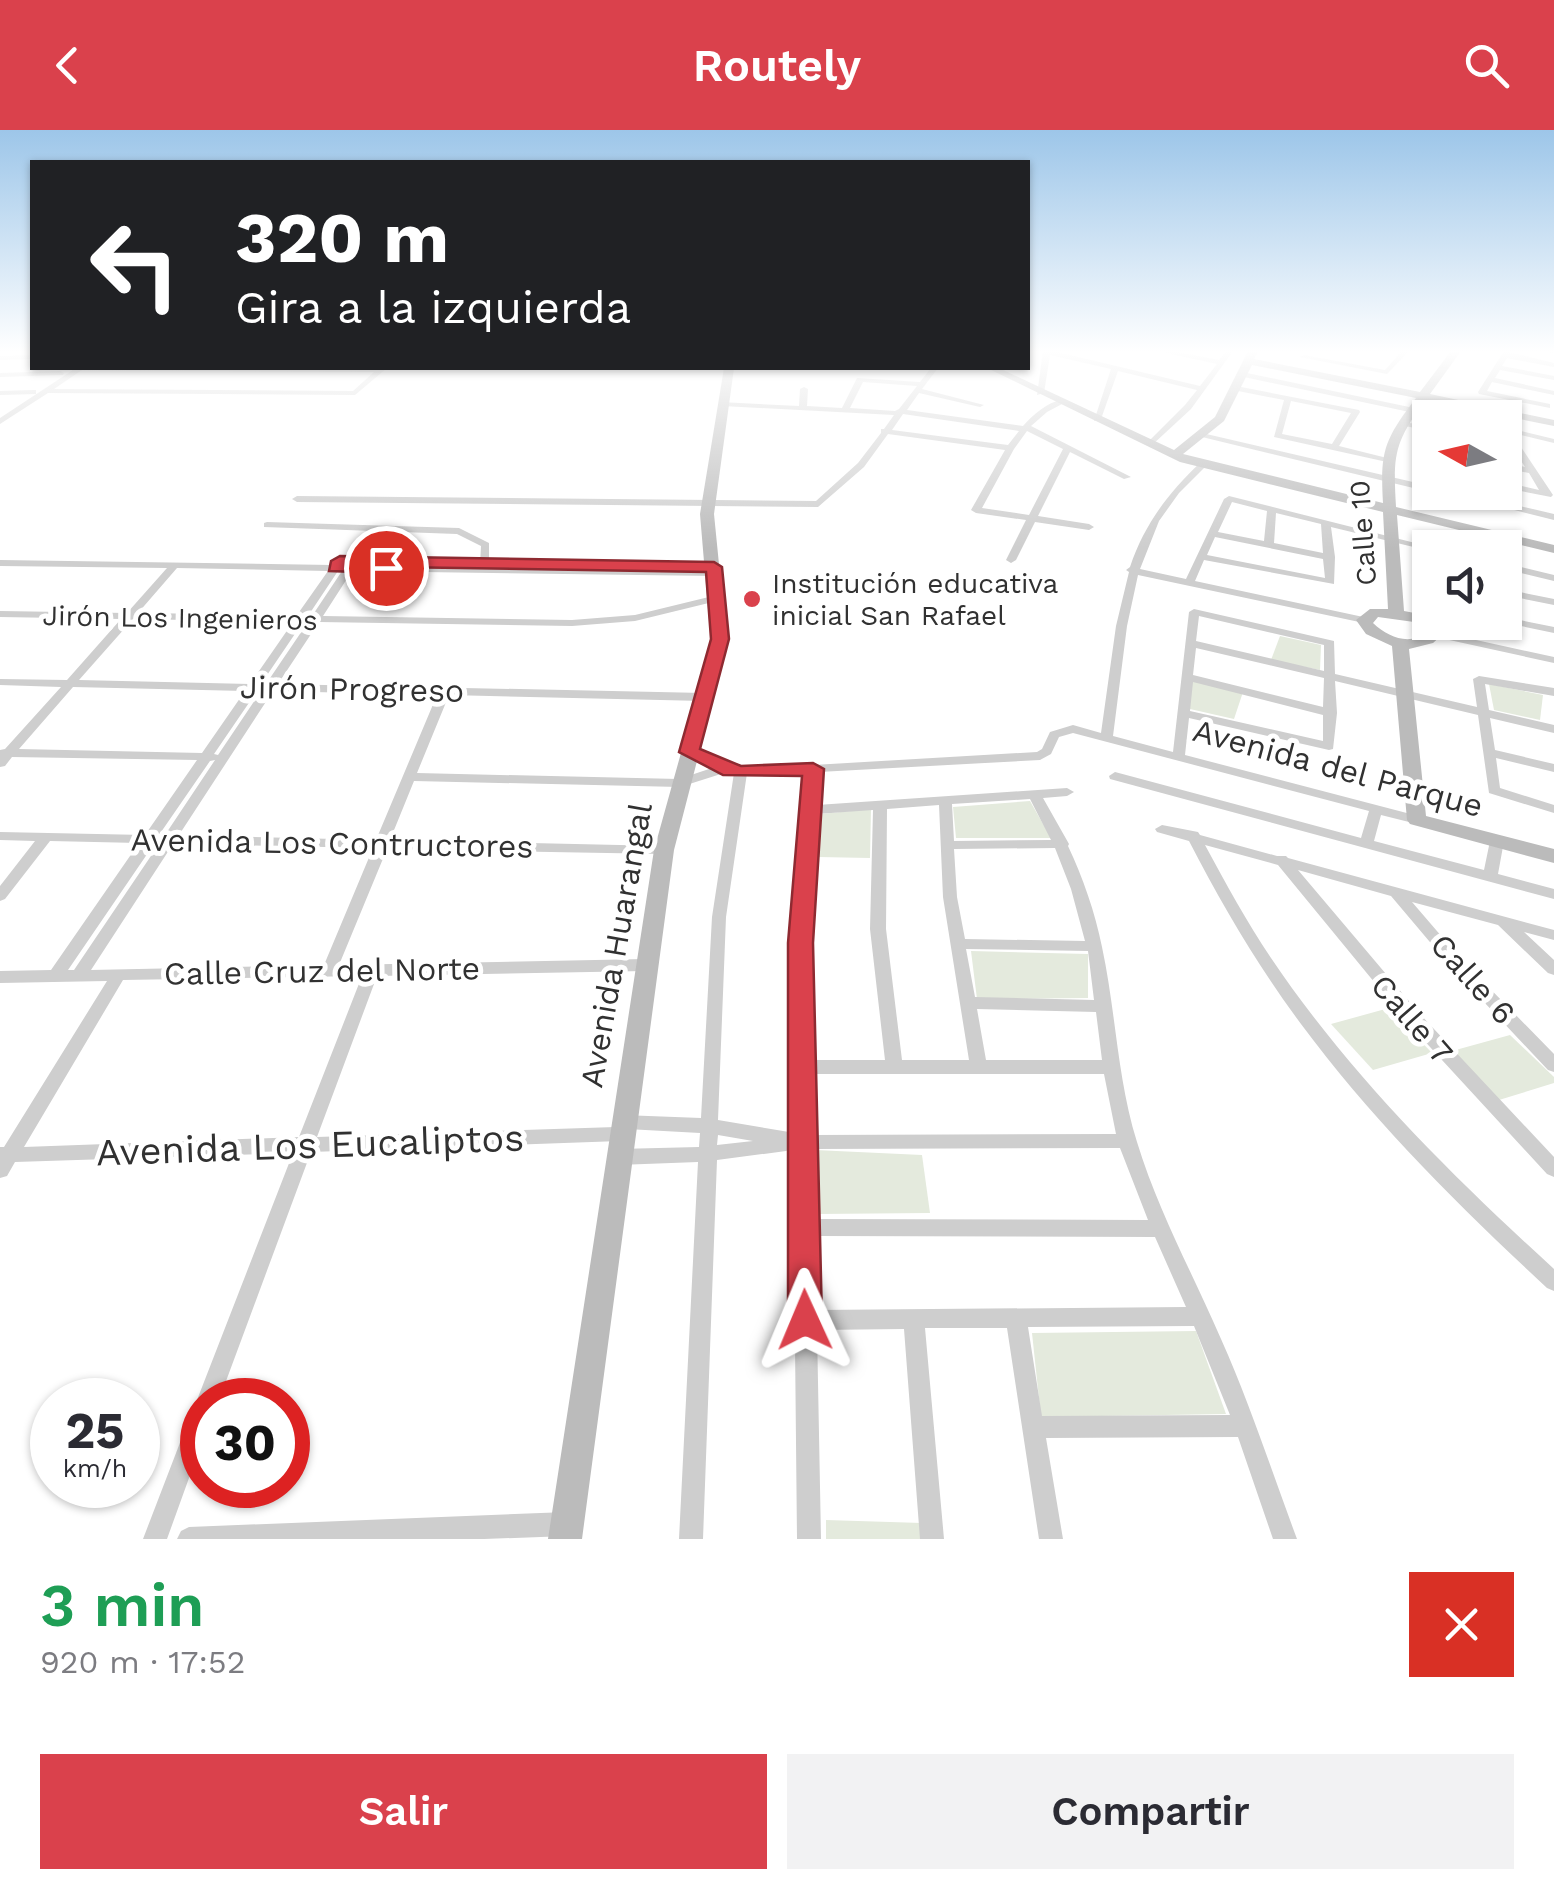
<!DOCTYPE html>
<html lang="es">
<head>
<meta charset="utf-8">
<style>
	:root { --surface:#fff; --page:#f2f2f3; --text:#2b2b33; --muted:#7c7c81; --accent:#da414c }
	body { margin:0; font-family:"Work Sans",sans-serif; background:var(--page); color:var(--text); height:100vh; display:flex; flex-direction:column; font-size:38px; white-space:nowrap }
	* { box-sizing:border-box; margin:0 }
	p { font-size:32px; color:var(--muted) }
	.icon { flex:none; width:55px; height:55px; fill:none; stroke:currentColor; stroke-width:2; stroke-linecap:round; stroke-linejoin:round }
	.map { position:relative; height:1409px; overflow:hidden }
	.panel { display:flex; flex-direction:column; background:var(--surface); flex:1 }
	.panel>* { flex:none }
	.hud { position:absolute; left:30px; top:30px; width:1000px; height:210px; border-radius:0px; box-shadow:0 2px 8px #0004; background:#202124; color:#fff; overflow:hidden }
	.needle { width:65px; rotate:278deg }
	.fabs { position:absolute; left:1412px; top:270px; display:grid; gap:20px }
	.fabs a { display:grid; place-items:center; width:110px; height:110px; border-radius:0px; background:var(--surface); box-shadow:0 2px 8px #0004; font-size:50px }
	.speed { position:absolute; left:30px; top:1248px; display:flex; gap:20px; font-size:50px; font-weight:700; text-align:center }
	.speed>* { display:grid; place-content:center; width:130px; height:130px; border-radius:50%; background:var(--surface); box-shadow:0 2px 8px #0004; line-height:1 }
	.speed small { font-size:25px; font-weight:400 }
	.speed .limit { border:15px solid #d22; background:#fff; color:#111 }
	.pin { position:absolute; display:grid; place-items:center; width:85px; height:85px; color:#fff; margin:-42px; border:5px solid #fff; border-radius:50%; box-shadow:0 2px 10px #0007 }
	.me { position:absolute; width:110px; margin:-55px; rotate:359deg; stroke-linejoin:round; filter:drop-shadow(0 0 8px #0008) }
	.turn { display:flex; align-items:center; gap:35px; height:210px; padding:0 40px; font-size:45px }
	.turn .icon { width:130px; height:130px; stroke-width:2.5 }
	.turn b { display:block; font-size:70px; line-height:85px }
	.round { display:grid; place-items:center; flex:none; width:105px; height:105px; border-radius:0px; background:var(--page) }
	.headline { display:flex; align-items:center; justify-content:space-between; height:170px; padding:0 40px }
	h1 { font-size:60px; font-weight:600; line-height:75px; color:#1e9e55 }
	.cta { display:flex; gap:20px; margin-top:auto; padding:20px 40px }
	.cta a { flex:1; height:115px; border-radius:0px; background:var(--accent); color:#fff; font-size:40px; font-weight:600; line-height:115px; text-align:center }
	.cta a+a { background:var(--page); color:var(--text) }
	header { display:flex; justify-content:space-between; align-items:center; height:130px; padding:0 40px; background:var(--accent); color:#fff; font-size:45px; font-weight:600 }
	.map>svg:first-child { display:block }
	.green { fill:#e4eadd }
	.lines { fill:none; stroke-linecap:round; stroke-linejoin:round }
	.street { fill:#cecece; fill-rule:evenodd }
	.secondary { fill:#bbb; fill-rule:evenodd }
	.route { fill:#da414c; stroke:#8e2a31; stroke-width:2.5 }
	.poi-dot { fill:#da414c; stroke:#fff; stroke-width:4 }
	.labels { text-anchor:middle; dominant-baseline:central; stroke-width:10; stroke-linejoin:round; paint-order:stroke }
	.far-street-label { font-size:28px; fill:#313131; stroke:#fff }
	.far-poi-label { font-size:28px; fill:#313131; stroke:#fff; text-anchor:start }
	.street-label { font-size:32px; fill:#313131; stroke:#fff }
	.near-street-label { font-size:38px; fill:#313131; stroke:#fff }
</style>
</head>
<body>
<header><svg class="icon" aria-label="back" viewBox="0 0 24 24"><path d="M15 5l-7 7 7 7"/></svg>Routely<svg class="icon" aria-label="search" viewBox="0 0 24 24"><circle cx="10" cy="10" r="6"/><path d="M15 15l6 6"/></svg></header>
<div class="map">
<svg width="1554" height="1409" viewBox="0 0 1554 1409">
	<rect width="100%" height="100%" fill="#fff"/>
	<g class="green">
		<path d="M1280 506 1321 515 1320 540 1271 530Z"/>
		<path d="M1189 549 1243 562 1234 589 1190 579Z"/>
		<path d="M1489 554 1543 565 1540 590 1494 580Z"/>
		<path d="M1030 671 1051 708H956L953 677Z"/>
		<path d="M871 679 870 728 818 727 821 684Z"/>
		<path d="M971 821 1088 824V868L977 869Z"/>
		<path d="M1389 878 1432 923 1373 940 1331 894Z"/>
		<path d="M1510 905 1554 947V953L1499 970 1452 921Z"/>
		<path d="M815 1020 922 1025 930 1083 817 1084Z"/>
		<path d="M1196 1201 1226 1284 1041 1287 1032 1203Z"/>
		<path d="M826 1390 922 1393 923 1409H826Z"/>
	</g>
	<g class="lines">
		<g class="street">
			<path d="M1043 221H1053L1200 256 1217 234 1157 221H1172L1219 230 1226 221H1233L1191 279 1151 316 1147 314 1148 312 1185 275 1197 260 1118 241 1101 289 1094 291 1111 239 1050 225 1044 263 1037 265Z"/>
			<path d="M1402 221H1409L1387 244 1300 227 1304 225 1385 240Z"/>
			<path d="M1504 221 1554 233V237L1507 228 1502 236 1554 246V250L1500 240 1495 248 1554 261V265L1492 252 1487 261 1550 274V278L1479 264 1478 262Z"/>
			<path d="M1546 221H1554V224L1547 222Z"/>
			<path d="M32 225V229L0 230V226Z"/>
			<path d="M76 238H387L355 265 48 263 0 294V288ZM82 240 374 242 353 261 54 259Z"/>
			<path d="M931 238H938L922 259 984 275 980 277 919 263 907 280 1023 296C1033 285 1047 272 1062 270V274L1047 282 1031 296 1131 347 1124 349 1070 322 1038 386 1089 394 1094 397 1089 400 1035 392 1016 430 1011 433 1006 430 1026 390 976 383 971 380 1005 320 888 304 864 337 818 377 297 372 292 369 297 366 816 371 858 333 881 303V299H884L894 285 723 276H720V272L799 276 800 259 804 257 808 259 807 276 842 278 857 248 920 252ZM863 252 917 256 899 279 895 281 850 278ZM903 284 1019 301 1008 315 892 300ZM1027 301 1063 319 1029 385 982 378 1014 319Z"/>
			<path d="M60 241 64 243 63 245 0 247V243Z"/>
			<path d="M1242 242 1452 286 1456 288H1438L1239 246V242Z"/>
			<path d="M1236 256 1359 280 1360 282 1339 316 1391 329 1387 332 1274 307 1284 270 1233 260 1232 258ZM1291 271 1351 283 1332 314 1282 304Z"/>
			<path d="M33 260H36V264L0 265V261Z"/>
			<path d="M1400 291 1430 297V301L1400 295Z"/>
			<path d="M1505 297 1554 309V313L1505 301Z"/>
			<path d="M1202 303 1430 356V362L1202 307Z"/>
			<path d="M1505 314 1521 317 1553 365 1551 367 1505 358V352L1539 360 1529 343 1505 338V332L1525 337 1515 321 1505 318Z"/>
			<path d="M1200 333 1207 335 1179 363 1159 391 1140 439 1186 449 1224 369 1229 366 1435 418H1430V421L1331 397 1335 427 1334 454 1204 430 1195 451 1368 488 1369 490 1364 493 1138 445 1127 496 1113 606 1173 622 1189 482 1194 479 1334 511 1335 544 1477 577 1473 549 1479 546 1554 558V566L1485 554 1489 580 1554 595V603L1490 588 1495 620 1554 634V642L1496 628 1500 658 1554 675V683L1489 663 1478 585 1335 551 1337 583 1333 619 1329 620 1189 588 1185 625 1422 687 1424 690 1417 694 1381 685 1374 711 1484 740 1490 711 1497 707 1502 708 1504 711 1498 744 1554 759V769L1110 649 1109 646 1115 642 1361 708 1369 681 1073 603 1059 607 1051 624 1040 630 819 642 817 675 1067 658 1074 662 1067 666 1043 668 1069 714 1068 716C1083 748 1095 782 1102 817 1116 882 1117 948 1137 1012 1158 1081 1193 1144 1221 1209 1250 1274 1272 1342 1297 1409H1273L1238 1307 1046 1308 1063 1409H1039L1007 1198H925L944 1409H920L904 1199 817 1200 821 1409H797L793 1018 786 1021 717 1030 703 1409H679L698 1032 618 1035 612 1032 609 1027 612 1022 618 1019 699 1017 700 1003 627 999 629 1004 626 1009 620 1011 311 1022 219 1270H202V1312L167 1409H143L191 1284 194 1276 199 1274 197 1270 293 1023 15 1032 7 1046 0 1048V1017H4L107 851 0 853V841L51 840 139 713 50 711 5 769 0 771V756L35 711 0 710V702L145 705 197 630 12 627 5 636 0 637V620L5 619 61 557 0 555V549L67 550 121 489 0 487V481L127 483 167 438 0 436V430L332 435 339 429 344 432 342 435 351 432 356 435 715 440 720 443 715 446 352 441 323 486 572 490 635 485 717 465 722 468 721 470 635 491 572 496 319 492 278 554 704 563 710 567 704 571 449 565 417 643 679 649 712 638 685 625 683 622 689 618 725 635H813L1037 622 1042 619 1050 602 1073 595 1101 603 1116 496 1129 442 1126 440 1130 437C1144 395 1168 363 1200 333ZM1232 372 1267 381 1264 411 1218 402ZM1276 383 1321 394 1323 423 1274 413ZM1215 407 1323 429 1325 448 1207 425ZM177 438 328 441 297 485 138 483ZM338 441H342L312 486H308ZM1199 486 1324 515V541L1196 511ZM133 489 293 492 250 554 79 550ZM303 492H308L266 554H261ZM1196 518 1324 548 1323 577 1193 545ZM1193 552 1323 585V611L1190 581ZM73 557 245 561 202 623 19 619ZM257 561H261L218 625 214 624ZM273 561 437 565 376 710 179 705ZM215 630 165 705H159L210 631ZM724 643H734L712 787 701 988 622 985 616 987 613 992 616 997 317 1007 377 846 645 841 651 839 653 835 651 831 645 829 339 835 387 719 664 724 671 720 664 716 390 710 414 651 680 657ZM747 643H806L793 813 794 932 791 937 794 942 795 1003 718 990 726 787ZM1030 669 1051 710 954 711 952 674ZM939 675 943 767 969 930H902L886 799 887 679ZM873 680 870 799 885 930H811L809 813 817 684ZM154 714H159L74 840H68ZM173 714 373 718 324 835 91 840ZM1055 718 1071 759 1085 811 965 809 957 767 954 719ZM966 819 1088 821 1094 870 975 867ZM362 846 299 1007 24 1017 123 850ZM977 879 1096 882 1102 930H986ZM811 944H1104L1116 1004 813 1005ZM718 1005 753 1011 717 1015ZM1120 1018 1148 1090 814 1089 813 1019ZM815 1106 1155 1107 1186 1177 816 1180ZM1194 1196 1230 1285 1042 1286 1028 1197Z"/>
			<path d="M1443 362H1461L1554 384V390Z"/>
			<path d="M267 392 459 398 489 413V433L480 435 481 416 457 404 264 397V393Z"/>
			<path d="M1505 433 1554 445V451L1505 439Z"/>
			<path d="M1505 459 1554 469V475L1505 465Z"/>
			<path d="M1505 487 1554 497V503L1502 492H1505Z"/>
			<path d="M1435 501 1554 527V533L1431 506 1430 504Z"/>
			<path d="M1162 695 1198 702 1200 705 1277 726H1286L1288 728 1554 800V810L1524 802 1554 830V845L1548 843 1498 795 1412 772 1461 829 1554 924V942L1548 940 1451 837 1391 766 1298 740 1419 883 1554 1027V1047L1547 1044 1407 892 1278 735 1205 715C1226 754 1247 792 1271 828 1350 945 1450 1044 1554 1139V1161L1547 1158C1459 1076 1373 991 1301 894 1258 836 1222 775 1189 711L1157 702 1155 699Z"/>
			<path d="M567 1382 575 1386 579 1394 575 1402 567 1406 484 1409H177L181 1401 189 1397Z"/>
		</g>
		<g class="secondary">
			<path d="M1248 221H1258L1254 229 1420 262 1451 221H1461L1430 264 1554 290V296L1425 270C1394 314 1393 324 1396 377L1554 415V423L1397 385 1404 481 1425 485 1443 504 1433 513 1409 519 1426 686 1554 719V733L1410 694 1407 690 1392 516 1366 504 1356 490 1370 479H1388L1383 382 1180 332 987 238H999L1174 320 1215 287ZM1252 235 1416 268C1384 310 1380 321 1383 373L1183 324 1224 291ZM1378 487 1414 492 1426 504C1407 515 1388 507 1373 493Z"/>
			<path d="M724 238H734L714 384 727 515 674 720 582 1409H548L654 720 711 515 700 384Z"/>
		</g>
	</g>
	<linearGradient id="sky" x2="0" y2="1"><stop stop-color="#9dc6e9"/><stop offset="0.53" stop-color="#fff"/><stop offset="1" stop-color="#fff" stop-opacity="0"/></linearGradient>
	<rect width="1554" height="418" fill="url(#sky)"/>
	<path class="route" d="M340 426 714 432 722 437 729 509 700 619 741 636 813 633 824 639 813 813 822 1190 817 1201 805 1206 793 1201 788 1190V813L802 646 723 645 679 622 711 509 706 442 394 437 386 443 329 441 331 431Z"/>
	<circle class="poi-dot" cx="752" cy="469" r="10"/>
	<g class="labels">
		<g class="far-street-label">
			<text transform="translate(1363 403) rotate(-94)">Calle 10</text>
			<text transform="translate(180 488) rotate(1)">Jirón Los Ingenieros</text>
		</g>
		<g class="far-poi-label">
			<text x="772" y="453">Institución educativa<tspan x="772" dy="32">inicial San Rafael</tspan></text>
		</g>
		<g class="street-label">
			<text transform="translate(352 559) rotate(1)">Jirón Progreso</text>
			<text transform="translate(1338 638) rotate(15)">Avenida del Parque</text>
			<text transform="translate(332 713) rotate(1)">Avenida Los Contructores</text>
			<text transform="translate(616 815) rotate(-80)">Avenida Huarangal</text>
			<text transform="translate(322 841) rotate(-1)">Calle Cruz del Norte</text>
			<text transform="translate(1473 849) rotate(48)">Calle 6</text>
			<text transform="translate(1412 889) rotate(49)">Calle 7</text>
		</g>
		<g class="near-street-label">
			<text transform="translate(310 1015) rotate(-2)">Avenida Los Eucaliptos</text>
		</g>
	</g>
</svg>
<div class="fabs">
<a><svg class="needle" viewBox="-14 -14 28 28"><path d="M0-13l5 13h-10z" fill="#e53935"/><path d="M0 13l5-13h-10z" fill="#7c7c81"/></svg></a>
<a><svg class="icon" aria-label="sound" viewBox="0 0 24 24"><path d="M4 9h4l5-4v14l-5-4H4zM17 9q2 3 0 6"/></svg></a>
</div>
<div class="speed"><div>25<small>km/h</small></div><div class="limit">30</div></div>
<div class="pin" style="left:386px;top:438px;background:#d93025"><svg class="icon" aria-label="arrive" viewBox="0 0 24 24"><path d="M6 21V4h12l-3 4 3 4H6"/></svg></div>
<svg class="me" style="left:805px;top:1190px" viewBox="-20 -20 40 40"><path d="M0-17L14 15 0 8-14 15z" fill="#da414c" stroke="#fff" stroke-width="4"/></svg>
<div class="hud">
<div class="turn"><svg class="icon" aria-label="left" viewBox="0 0 24 24"><path d="M17 20v-9H6M10 6l-5 5 5 5"/></svg><div><b>320 m</b>Gira a la izquierda</div></div>
</div>
</div>
<section class="panel">
<div class="headline"><div><h1>3 min</h1><p>920 m · 17:52</p></div><a class="round" style="background:#d93025;color:#fff"><svg class="icon" aria-label="close" viewBox="0 0 24 24"><path d="M6 6l12 12M18 6L6 18"/></svg></a></div>
<div class="cta"><a>Salir</a><a>Compartir</a></div>
</section>
</body>
</html>
